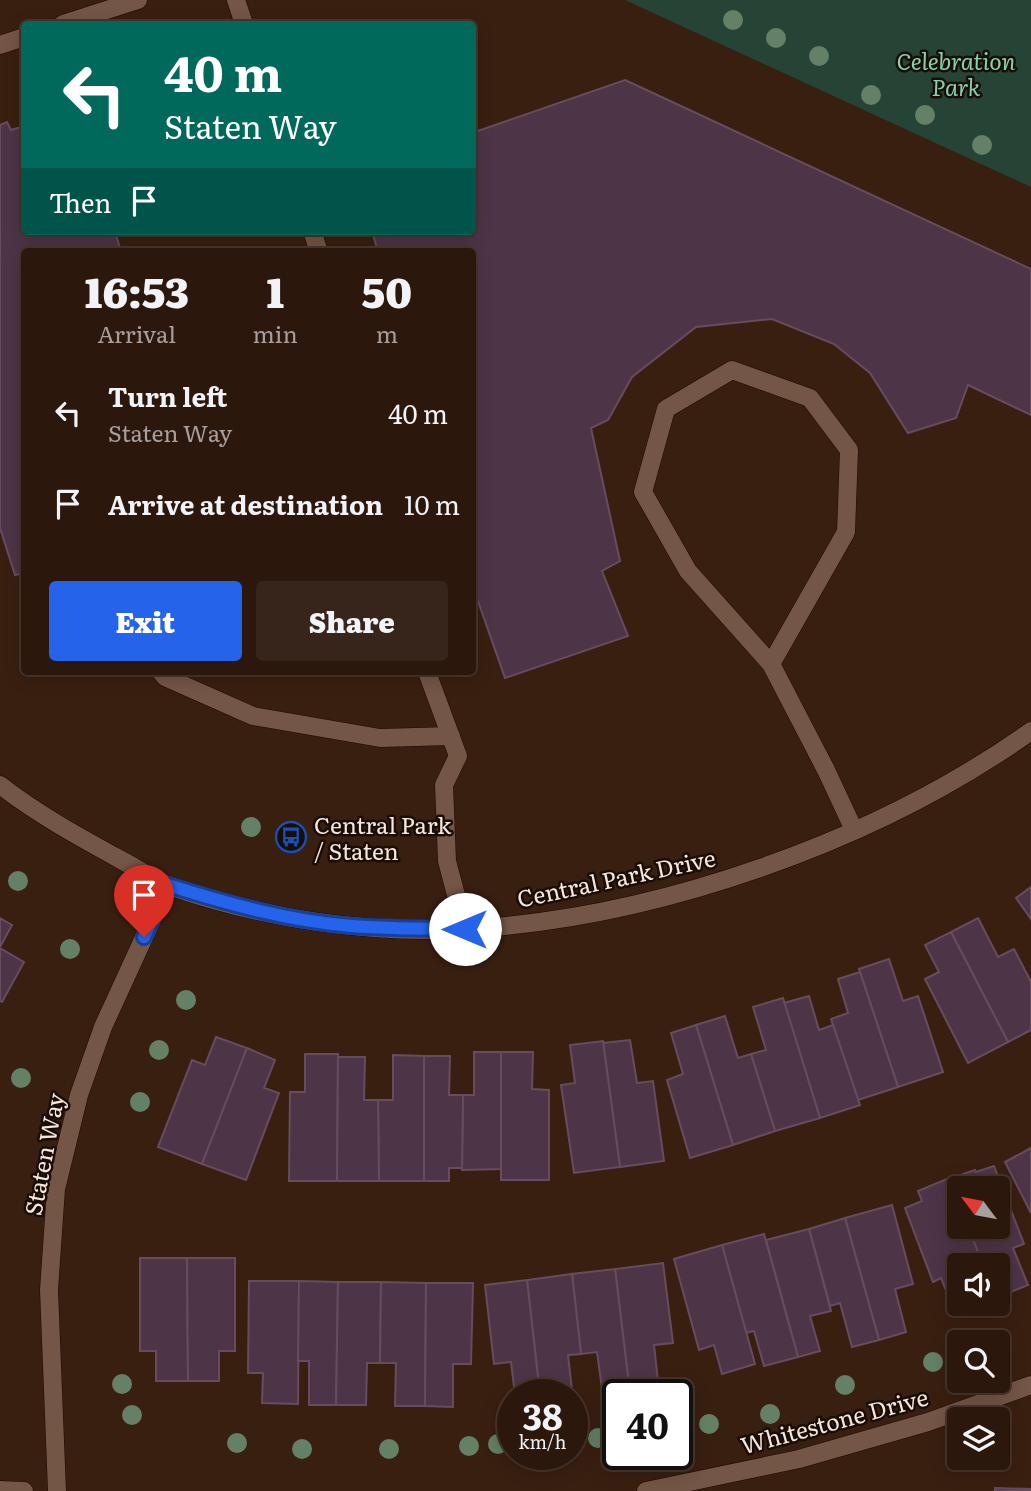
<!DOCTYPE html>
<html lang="en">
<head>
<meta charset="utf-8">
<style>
	:root { --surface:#2b170c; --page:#37241a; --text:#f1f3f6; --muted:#a69f9d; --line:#47362d; --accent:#2563eb }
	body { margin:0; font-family:Literata,serif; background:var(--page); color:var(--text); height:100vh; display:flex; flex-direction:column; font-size:26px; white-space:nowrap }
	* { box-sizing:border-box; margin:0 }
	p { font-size:23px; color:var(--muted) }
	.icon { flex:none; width:38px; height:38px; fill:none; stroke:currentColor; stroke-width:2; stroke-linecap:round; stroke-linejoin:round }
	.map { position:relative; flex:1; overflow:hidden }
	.sheet { position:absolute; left:21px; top:248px; width:455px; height:427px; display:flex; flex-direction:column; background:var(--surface); border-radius:7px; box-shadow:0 4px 18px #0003,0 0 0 2px var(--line) }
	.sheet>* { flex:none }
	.top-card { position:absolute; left:21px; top:21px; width:455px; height:214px; border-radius:7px; box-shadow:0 4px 18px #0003,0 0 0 2px var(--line); background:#00695c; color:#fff; overflow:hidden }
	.needle { width:46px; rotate:302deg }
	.tools { position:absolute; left:947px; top:1176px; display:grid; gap:14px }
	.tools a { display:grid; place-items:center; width:63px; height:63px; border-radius:7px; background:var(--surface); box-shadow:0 4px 18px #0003,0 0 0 2px var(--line); font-size:35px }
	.speed { position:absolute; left:497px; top:1379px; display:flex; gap:14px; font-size:35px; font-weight:700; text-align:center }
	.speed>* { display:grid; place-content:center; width:91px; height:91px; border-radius:50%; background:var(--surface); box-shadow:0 4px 18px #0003,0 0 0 2px var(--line); line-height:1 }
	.speed small { font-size:18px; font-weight:400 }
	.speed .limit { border:4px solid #111; border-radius:10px; background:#fff; color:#111 }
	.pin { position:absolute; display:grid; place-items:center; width:60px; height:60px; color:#fff; margin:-72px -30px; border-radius:50% 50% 50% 0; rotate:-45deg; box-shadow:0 0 7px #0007 }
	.pin .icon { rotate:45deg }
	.me { position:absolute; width:77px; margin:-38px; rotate:270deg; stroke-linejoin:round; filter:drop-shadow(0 0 5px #0008) }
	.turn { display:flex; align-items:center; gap:24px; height:147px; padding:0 28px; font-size:32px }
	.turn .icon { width:91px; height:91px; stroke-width:2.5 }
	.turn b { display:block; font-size:49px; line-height:60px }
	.then { display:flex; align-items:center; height:66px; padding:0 28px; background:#0003; gap:14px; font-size:26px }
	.eta { display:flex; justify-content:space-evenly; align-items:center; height:119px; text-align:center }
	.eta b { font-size:42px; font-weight:800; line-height:49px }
	.action { display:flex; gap:14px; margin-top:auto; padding:14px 28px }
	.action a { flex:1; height:80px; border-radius:7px; background:var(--accent); color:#fff; font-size:28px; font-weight:800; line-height:80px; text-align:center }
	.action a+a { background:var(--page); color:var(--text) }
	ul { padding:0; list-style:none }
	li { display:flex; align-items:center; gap:21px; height:91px; padding:0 28px }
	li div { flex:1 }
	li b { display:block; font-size:26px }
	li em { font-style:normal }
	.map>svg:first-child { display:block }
	.green { fill:#264436 }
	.building { fill:#4e3447; stroke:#674c5f; stroke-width:2 }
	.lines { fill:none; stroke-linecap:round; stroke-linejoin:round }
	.lane-casing { stroke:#1f0800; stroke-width:19 }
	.street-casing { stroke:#1f0800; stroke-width:19 }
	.secondary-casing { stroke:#1f0800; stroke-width:19 }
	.lane { stroke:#745646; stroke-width:18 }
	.street { stroke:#745646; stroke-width:18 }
	.secondary { stroke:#745646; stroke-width:18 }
	.tree { fill:#648066 }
	.route-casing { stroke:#184099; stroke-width:18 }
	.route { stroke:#2563eb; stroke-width:12 }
	.labels { text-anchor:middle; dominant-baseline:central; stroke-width:5; stroke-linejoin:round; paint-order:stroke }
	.park-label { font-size:23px; font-style:italic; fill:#87d0ad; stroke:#180d07 }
	.poi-label { font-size:23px; fill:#f8e6dc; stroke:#180d07; text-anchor:start }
	.street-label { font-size:23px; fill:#f8e6dc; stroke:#180d07 }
</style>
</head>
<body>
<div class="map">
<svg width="1031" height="1491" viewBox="0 0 1031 1491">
	<rect width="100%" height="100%" fill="#391f10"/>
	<path class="green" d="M625 0H1031V187Z"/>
	<g class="building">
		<path d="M625 80 1031 269V415L968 385 956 418 908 433 870 373 834 344 772 319 696 327 632 377 608 420 591 428 620 561 602 571 628 636 505 678 472 584V252H378L372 231H472V133Z"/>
		<path d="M7 122 11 130 24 126V231H101L102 233 115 231 121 252H24V573L15 575 0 528V125Z"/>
		<path d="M1031 887V919L1016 898Z"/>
		<path d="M0 918 12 925 0 947Z"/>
		<path d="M978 918 998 957 1014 949 1031 982V1030L1008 1042 951 932Z"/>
		<path d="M951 932 1008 1042 968 1063 925 979 939 972 925 945Z"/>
		<path d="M0 948 24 962 2 1002 0 1001Z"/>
		<path d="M889 959 903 1001 918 996 943 1072 898 1087 859 969Z"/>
		<path d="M860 972 898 1087 858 1100 831 1019 848 1013 838 979Z"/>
		<path d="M809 996 819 1030 833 1025 860 1105 820 1118 784 1003Z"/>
		<path d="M783 998 820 1118 775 1131 751 1054 766 1050 753 1007Z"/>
		<path d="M725 1016 738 1058 751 1054 775 1131 733 1145 696 1025Z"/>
		<path d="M696 1025 733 1145 690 1158 667 1080 683 1074 671 1033Z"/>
		<path d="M216 1037 247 1048 202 1164 158 1147 192 1060 205 1065Z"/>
		<path d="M630 1040 637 1083 653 1081 664 1161 620 1167 603 1043Z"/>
		<path d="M603 1041 620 1167 574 1173 561 1085 575 1083 570 1045Z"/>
		<path d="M247 1048 275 1060 264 1088 279 1093 246 1180 202 1164Z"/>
		<path d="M474 1052H501V1169L462 1170 463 1095H474Z"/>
		<path d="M501 1052H533L532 1089 549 1090V1180H501Z"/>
		<path d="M305 1054H338L337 1181H289L290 1092H305Z"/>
		<path d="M393 1055 424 1056V1181H379L378 1100H393Z"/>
		<path d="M424 1056H450L449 1095H463L462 1168H449V1181H424Z"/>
		<path d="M338 1057H365L364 1100H378L379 1181H337Z"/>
		<path d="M1031 1148V1213L1005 1162Z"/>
		<path d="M994 1166 1024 1244 1013 1248 1028 1285 998 1297V1265H983L968 1227H998V1188H959V1203L951 1182 964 1176 963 1174 975 1170 976 1172Z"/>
		<path d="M949 1178 959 1203V1227H968L983 1265H959V1304H980L955 1313 941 1278 933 1282 905 1208 922 1201 918 1191Z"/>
		<path d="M892 1205 913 1284 895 1289 906 1332 879 1340 845 1218Z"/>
		<path d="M845 1218 879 1340 852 1347 840 1303 830 1306 809 1229Z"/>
		<path d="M809 1229 831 1311 810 1316 820 1351 798 1357 766 1240Z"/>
		<path d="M764 1234 798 1357 764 1366 754 1331 746 1333 722 1245Z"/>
		<path d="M722 1245 755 1364 722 1374 714 1345 699 1350 674 1259Z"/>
		<path d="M140 1258H187L188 1381H156V1351H140Z"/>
		<path d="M187 1258H235V1351H219V1381H188Z"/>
		<path d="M663 1263 673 1343 654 1345 659 1390 630 1393 615 1269Z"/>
		<path d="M615 1269 630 1393 603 1396 597 1352 581 1354 572 1274Z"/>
		<path d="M572 1274 581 1354 568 1355 573 1399 572 1395H540L527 1280Z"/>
		<path d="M527 1280 540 1395H515L511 1362 494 1364 485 1285Z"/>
		<path d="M249 1281H299L298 1404 262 1403 263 1373H248Z"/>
		<path d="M299 1281 338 1282 336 1405H309V1361H298Z"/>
		<path d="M338 1282H381L380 1363H367L366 1405H336Z"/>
		<path d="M381 1282 426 1283 425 1406H395L396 1363H380Z"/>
		<path d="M426 1283H473L471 1364H453V1407L425 1406Z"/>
		<path d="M995 1488 1031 1489V1491H995Z"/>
	</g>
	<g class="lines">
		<g class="lane-casing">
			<g id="lane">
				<path d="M236 0 244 24"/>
				<path d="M63 24 138 0"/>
				<path d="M0 45 24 37"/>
				<path d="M312 231 319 252"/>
				<path d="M771 664 846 532 849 450 810 398 732 370 666 409 643 492 688 571 771 664 826 770 854 830"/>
				<path d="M161 672 165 677 253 716 380 738 451 736"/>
				<path d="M427 672 458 756 444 785 447 861 465 929"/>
			</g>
		</g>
		<g class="street-casing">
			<g id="street">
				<path d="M0 1490 24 1491"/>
				<path d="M57 1491 49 1290 56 1189 79 1095 103 1027 168 885"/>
				<path d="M646 1491 799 1459 928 1422 1031 1385"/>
			</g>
		</g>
		<g class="secondary-casing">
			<path id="secondary" d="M0 785C37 814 81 838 123 861 138 869 155 881 172 887 265 919 367 934 467 929 657 918 875 842 1031 731"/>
		</g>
		<use href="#lane" class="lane"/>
		<use href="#street" class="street"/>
		<use href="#secondary" class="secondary"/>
	</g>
	<g class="tree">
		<circle cx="733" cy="20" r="10"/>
		<circle cx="776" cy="38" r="10"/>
		<circle cx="819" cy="56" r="10"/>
		<circle cx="871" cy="95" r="10"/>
		<circle cx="925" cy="115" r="10"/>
		<circle cx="982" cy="145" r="10"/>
		<circle cx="251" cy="827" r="10"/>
		<circle cx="18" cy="881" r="10"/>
		<circle cx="70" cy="949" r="10"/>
		<circle cx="186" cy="1000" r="10"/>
		<circle cx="159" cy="1050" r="10"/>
		<circle cx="21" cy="1078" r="10"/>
		<circle cx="140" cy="1102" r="10"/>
		<circle cx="933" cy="1362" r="10"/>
		<circle cx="122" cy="1384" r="10"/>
		<circle cx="845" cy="1385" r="10"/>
		<circle cx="770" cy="1414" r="10"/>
		<circle cx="132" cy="1415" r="10"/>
		<circle cx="709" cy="1424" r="10"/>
		<circle cx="598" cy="1438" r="10"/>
		<circle cx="237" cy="1443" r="10"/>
		<circle cx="498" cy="1444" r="10"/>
		<circle cx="469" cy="1446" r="10"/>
		<circle cx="302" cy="1449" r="10"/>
		<circle cx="389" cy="1449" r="10"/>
	</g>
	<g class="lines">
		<g class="route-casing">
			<path id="route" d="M144 937 168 885C228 904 289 921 352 926 390 929 427 929 465 929"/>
		</g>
		<use href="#route" class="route"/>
	</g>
	<defs>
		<g id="bus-ring" transform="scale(1.575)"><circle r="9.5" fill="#180d07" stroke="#1a4fb4" stroke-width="1.5"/><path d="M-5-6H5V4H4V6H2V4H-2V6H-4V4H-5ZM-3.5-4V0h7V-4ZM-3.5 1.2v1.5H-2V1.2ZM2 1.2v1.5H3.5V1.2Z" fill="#1a4fb4"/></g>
	</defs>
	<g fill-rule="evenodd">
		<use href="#bus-ring" x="291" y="837"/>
	</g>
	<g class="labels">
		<g class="park-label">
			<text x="956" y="60">Celebration<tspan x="956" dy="26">Park</tspan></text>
		</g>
		<g class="poi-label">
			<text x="314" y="824">Central Park<tspan x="314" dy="26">/ Staten</tspan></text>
		</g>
		<g class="street-label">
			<text transform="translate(616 877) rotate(-12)">Central Park Drive</text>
			<text transform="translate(43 1154) rotate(-79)">Staten Way</text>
			<text transform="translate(834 1420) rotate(-15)">Whitestone Drive</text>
		</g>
	</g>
</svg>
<div class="tools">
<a><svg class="needle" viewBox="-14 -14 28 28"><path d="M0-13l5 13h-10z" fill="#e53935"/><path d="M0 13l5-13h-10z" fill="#a69f9d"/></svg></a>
<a><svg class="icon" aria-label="sound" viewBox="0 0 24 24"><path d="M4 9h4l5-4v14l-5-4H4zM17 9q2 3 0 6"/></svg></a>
<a><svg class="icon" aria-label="search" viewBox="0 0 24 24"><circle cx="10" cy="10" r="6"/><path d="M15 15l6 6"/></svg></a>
<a><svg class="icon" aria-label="layers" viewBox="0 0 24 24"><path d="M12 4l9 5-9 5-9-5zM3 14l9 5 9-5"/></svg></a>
</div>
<div class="speed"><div>38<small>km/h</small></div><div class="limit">40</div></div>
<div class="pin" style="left:144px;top:937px;background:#d93025"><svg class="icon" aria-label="arrive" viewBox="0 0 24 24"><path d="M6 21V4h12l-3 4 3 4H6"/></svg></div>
<svg class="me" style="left:465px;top:929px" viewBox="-20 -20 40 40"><circle r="19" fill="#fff"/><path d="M0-13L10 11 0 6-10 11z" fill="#2563eb"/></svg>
<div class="top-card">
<div class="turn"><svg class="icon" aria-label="left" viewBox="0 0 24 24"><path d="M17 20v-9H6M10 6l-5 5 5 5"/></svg><div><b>40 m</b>Staten Way</div></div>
<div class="then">Then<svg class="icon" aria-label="arrive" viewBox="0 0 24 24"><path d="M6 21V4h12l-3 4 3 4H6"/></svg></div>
</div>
<section class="sheet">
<div class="eta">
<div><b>16:53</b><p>Arrival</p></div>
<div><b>1</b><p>min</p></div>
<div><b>50</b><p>m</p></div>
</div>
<ul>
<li><svg class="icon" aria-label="left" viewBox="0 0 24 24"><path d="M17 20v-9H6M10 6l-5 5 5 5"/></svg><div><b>Turn left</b><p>Staten Way</p></div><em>40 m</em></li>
<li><svg class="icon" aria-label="arrive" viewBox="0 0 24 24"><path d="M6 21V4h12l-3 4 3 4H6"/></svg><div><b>Arrive at destination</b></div><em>10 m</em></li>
</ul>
<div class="action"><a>Exit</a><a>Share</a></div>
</section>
</div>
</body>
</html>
